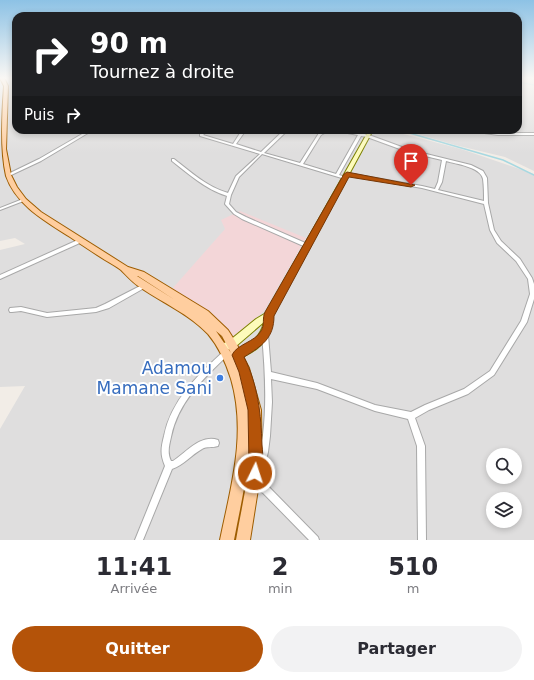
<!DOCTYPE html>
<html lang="fr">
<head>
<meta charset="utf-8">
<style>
	:root { --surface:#fff; --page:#f2f2f3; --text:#2b2b33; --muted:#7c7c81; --accent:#b45309 }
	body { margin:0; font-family:"DejaVu Sans",sans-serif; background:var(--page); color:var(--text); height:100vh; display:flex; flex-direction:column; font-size:15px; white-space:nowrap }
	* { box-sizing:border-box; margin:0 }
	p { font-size:13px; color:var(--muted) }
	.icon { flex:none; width:22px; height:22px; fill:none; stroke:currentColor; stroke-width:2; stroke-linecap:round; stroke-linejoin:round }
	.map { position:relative; height:540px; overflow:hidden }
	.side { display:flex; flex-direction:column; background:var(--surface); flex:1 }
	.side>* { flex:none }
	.guide { position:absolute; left:12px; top:12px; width:510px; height:122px; border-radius:12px; box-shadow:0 2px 6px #0003; background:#202124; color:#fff; overflow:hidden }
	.fabs { position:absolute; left:486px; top:448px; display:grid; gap:8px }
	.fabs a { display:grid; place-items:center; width:36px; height:36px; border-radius:50%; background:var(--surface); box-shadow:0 2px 6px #0003; font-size:20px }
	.pin { position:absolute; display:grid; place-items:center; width:34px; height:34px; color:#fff; margin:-41px -17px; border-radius:50% 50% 50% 0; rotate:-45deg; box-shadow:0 0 4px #0007 }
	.pin .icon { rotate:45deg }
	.me { position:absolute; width:44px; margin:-22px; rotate:4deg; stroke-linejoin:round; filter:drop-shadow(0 0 3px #0008) }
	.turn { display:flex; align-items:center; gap:14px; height:84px; padding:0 12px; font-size:18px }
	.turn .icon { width:52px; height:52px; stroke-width:2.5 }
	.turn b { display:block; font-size:28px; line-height:34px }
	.then { display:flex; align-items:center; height:38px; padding:0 12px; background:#0003; gap:8px; font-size:15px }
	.eta { display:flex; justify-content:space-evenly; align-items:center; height:68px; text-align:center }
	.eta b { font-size:24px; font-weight:600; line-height:28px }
	.action { display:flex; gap:8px; margin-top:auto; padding:8px 12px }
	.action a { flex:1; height:46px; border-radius:24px; background:var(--accent); color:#fff; font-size:16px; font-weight:600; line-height:46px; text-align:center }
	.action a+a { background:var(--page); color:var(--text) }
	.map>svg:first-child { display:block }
	.residential { fill:#dfdede; fill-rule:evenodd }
	.commercial { fill:#f3d6d8 }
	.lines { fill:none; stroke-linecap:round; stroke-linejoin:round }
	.stream-far1 { stroke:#a6d8e1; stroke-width:1 }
	.stream { stroke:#a6d8e1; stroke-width:1.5 }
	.street-casing { stroke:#a8a8a8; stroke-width:2 }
	.secondary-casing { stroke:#7c8000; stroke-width:2 }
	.primary-casing { stroke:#9e5d00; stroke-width:2 }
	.street { fill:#fff; fill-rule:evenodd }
	.secondary { fill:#fdfbba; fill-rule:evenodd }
	.primary { fill:#ffce9f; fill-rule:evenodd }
	.route { fill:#b45309; stroke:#753606 }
	.shop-dot { fill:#3f7fe0; stroke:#fff; stroke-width:1.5 }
	.labels { text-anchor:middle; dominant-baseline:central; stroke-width:4; stroke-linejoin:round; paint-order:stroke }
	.near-shop-label { font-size:17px; fill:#366cbe; stroke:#fff; text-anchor:end }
</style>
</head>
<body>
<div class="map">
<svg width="534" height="540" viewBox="0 0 534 540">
	<rect width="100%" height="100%" fill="#f2ede7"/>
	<g class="residential">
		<path d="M518 78H534V171L505 157 455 145 404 130H518Z"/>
		<path d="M0 79 16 81V130H388L461 149 534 174V540H0V429L25 386 0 387V250L25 244 15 238 0 241ZM493 455H515V477H493ZM493 499H515V521H493Z"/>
	</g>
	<path class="commercial" d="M240 211 306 238 264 311 235 337 202 308 172 289 225 229 221 220Z"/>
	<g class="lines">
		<path class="stream-far1" d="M518 82 534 85"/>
		<path class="stream" d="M399 130 503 160 534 175"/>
		<g class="street-casing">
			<g id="street">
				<path d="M89 130H93L41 161 9 176 6 175 39 159Z"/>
				<path d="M204 130H208L203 135 233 144 242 130H246L236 144 261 152 284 130H288L264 153 300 163 319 133 326 130H330L321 135 303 164 336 174 358 135 332 130H339L360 133 369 135 410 150 471 165 483 171 487 178 488 203 494 230 501 241 520 259 532 278 534 284V299L527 322 494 375 468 394 429 410 415 418 425 446 426 540H418L417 446 408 419 375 411 317 389 271 379 272 402 270 436 268 452 263 472 260 473 257 472 256 469C259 458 261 447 263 435 267 402 265 368 262 335L263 333 265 332 267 333 268 335 271 372 317 383 375 405 411 412 425 405 464 389 490 371 521 321 530 294 528 279 516 261 497 243 490 230 484 204 422 188 347 175 345 174 347 173 422 186 435 189 438 182 442 160 408 152 367 137 361 136 339 175 346 177V179H345L262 154 239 177 231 195 229 204 236 212 246 217 310 245V247L308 248 242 219 234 214 225 204 227 196C205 189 189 174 172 161V159H174C191 172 207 187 228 193L236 176 260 154 200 136V134ZM446 161C456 164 481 167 483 179 484 186 484 194 484 201L438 190 442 182Z"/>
				<path d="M469 130H477L498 133H534V135H498L471 131Z"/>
				<path d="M23 199H24L26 200 0 210V208Z"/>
				<path d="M80 239 82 240V242L0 279V275Z"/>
				<path d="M144 284 146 285 147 286 146 287 109 308 96 312 47 317 21 311 12 312H10L9 310 10 308 21 307 47 313 96 308 105 304Z"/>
				<path d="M226 350 228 351 229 353 228 355C203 379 178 402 171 437 169 446 167 453 171 461H173C186 453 200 434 218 440L219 443 218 446C212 448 207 446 202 449 191 455 184 465 172 469L143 540H135L165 466C160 454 161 448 164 436 171 400 198 375 224 351Z"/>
				<path d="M240 475 259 481 269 487 318 537 319 540H309L263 493 254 487 237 482 236 479 237 476Z"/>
			</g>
		</g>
		<g class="secondary-casing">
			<path id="secondary" d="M369 130H373L273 315C270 342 257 352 233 361L230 360 229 357 230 354C246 348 260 340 264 322L235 347 227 350 224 349 223 346 224 343 229 341 256 319 266 313Z"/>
		</g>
		<g class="primary-casing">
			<path id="primary" d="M0 78H4L8 86 6 149 11 175 17 187 26 199 41 212 128 267 144 272 208 311 228 330 235 341 249 368 261 410 262 464 250 540H236C244 493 258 444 246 396 256 445 243 492 234 540H220C231 486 247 434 231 379 226 363 219 347 208 334 189 314 163 303 141 288 133 283 127 276 121 270 116 266 110 263 105 260 94 253 82 245 70 237 45 221 16 205 6 176 0 149 2 114 4 86ZM137 276H138L175 300ZM216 331 222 336 231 353Z"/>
		</g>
		<use href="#street" class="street"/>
		<use href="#secondary" class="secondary"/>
		<use href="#primary" class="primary"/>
	</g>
	<linearGradient id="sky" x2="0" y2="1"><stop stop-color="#8dc2e5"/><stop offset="0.51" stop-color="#f9f7f4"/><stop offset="1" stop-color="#f9f7f4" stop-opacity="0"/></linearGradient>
	<rect width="534" height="153" fill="url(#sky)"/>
	<path class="route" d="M347 172 415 185 411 187 349 177 274 316C274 338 262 346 244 357 258 385 261 414 262 445 263 456 264 468 260 478L255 481 250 478 248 473 249 464 248 410 239 372 232 355C237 344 255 342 261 331 265 325 262 318 265 312L344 174Z"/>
	<circle class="shop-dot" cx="220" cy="378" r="4"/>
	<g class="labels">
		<g class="near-shop-label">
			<text x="212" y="368">Adamou<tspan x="212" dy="20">Mamane Sani</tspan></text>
		</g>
	</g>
</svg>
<div class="fabs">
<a><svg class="icon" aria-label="search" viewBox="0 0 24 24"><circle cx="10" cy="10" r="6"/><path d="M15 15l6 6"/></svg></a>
<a><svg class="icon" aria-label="layers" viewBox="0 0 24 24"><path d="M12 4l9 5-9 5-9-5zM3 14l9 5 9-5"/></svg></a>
</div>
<div class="pin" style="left:411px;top:185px;background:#d93025"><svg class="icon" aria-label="arrive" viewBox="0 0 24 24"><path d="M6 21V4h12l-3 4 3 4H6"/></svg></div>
<svg class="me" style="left:255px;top:473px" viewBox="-20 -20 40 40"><circle r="17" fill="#b45309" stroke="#fff" stroke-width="3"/><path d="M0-11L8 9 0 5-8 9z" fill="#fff"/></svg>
<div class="guide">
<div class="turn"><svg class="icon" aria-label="right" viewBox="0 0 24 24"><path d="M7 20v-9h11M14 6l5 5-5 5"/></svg><div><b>90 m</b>Tournez à droite</div></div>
<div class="then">Puis<svg class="icon" aria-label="right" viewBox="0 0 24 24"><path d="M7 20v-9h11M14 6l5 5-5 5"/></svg></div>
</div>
</div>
<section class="side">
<div class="eta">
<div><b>11:41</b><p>Arrivée</p></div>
<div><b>2</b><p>min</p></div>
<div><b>510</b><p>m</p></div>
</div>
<div class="action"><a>Quitter</a><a>Partager</a></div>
</section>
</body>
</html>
